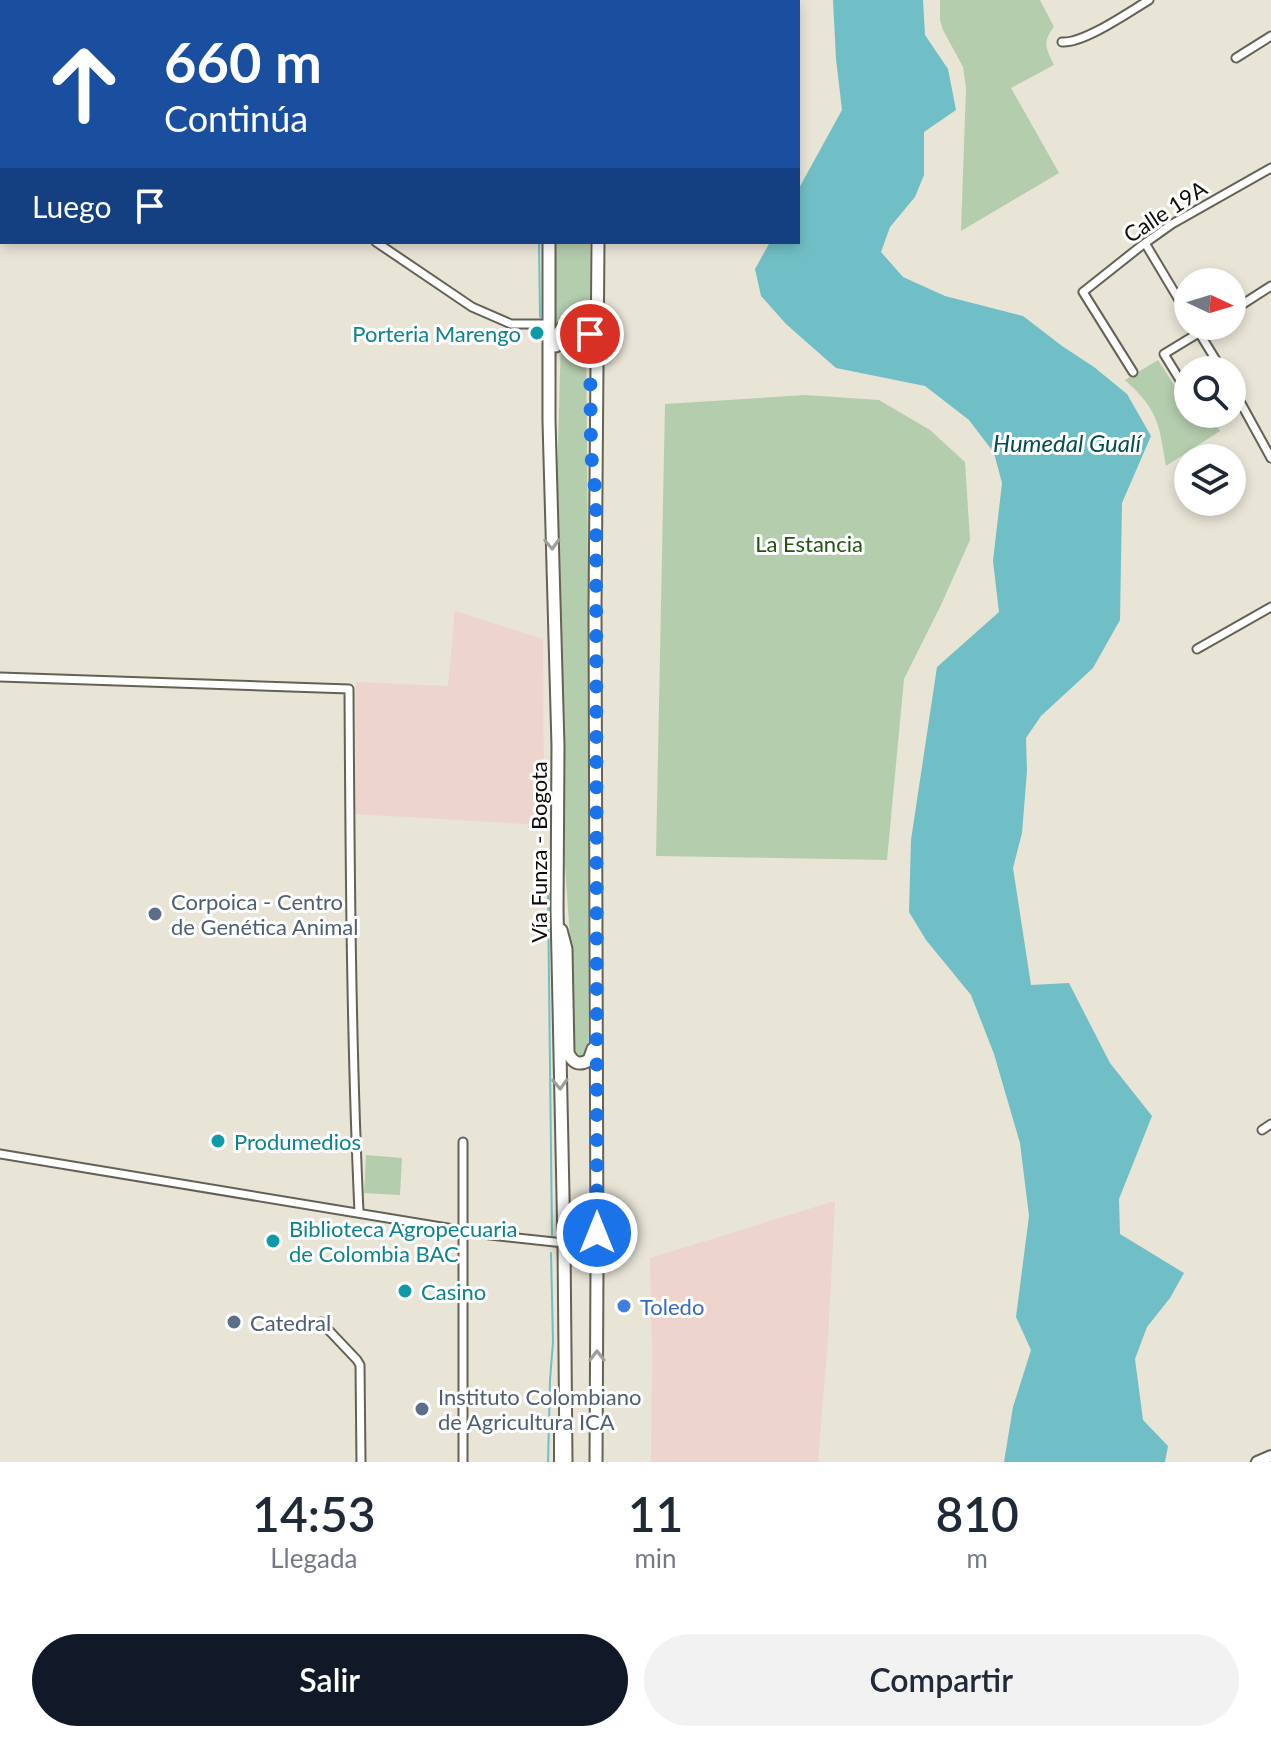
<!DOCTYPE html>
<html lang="es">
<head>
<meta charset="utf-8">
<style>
	:root { --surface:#fff; --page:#f2f2f3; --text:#1f2937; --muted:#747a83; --accent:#111827 }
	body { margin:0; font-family:Lato,sans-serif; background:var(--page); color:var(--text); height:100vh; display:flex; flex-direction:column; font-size:30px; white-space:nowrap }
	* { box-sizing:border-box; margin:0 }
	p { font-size:26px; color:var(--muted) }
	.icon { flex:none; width:44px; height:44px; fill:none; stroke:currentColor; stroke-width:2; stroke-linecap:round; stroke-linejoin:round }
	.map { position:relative; height:1462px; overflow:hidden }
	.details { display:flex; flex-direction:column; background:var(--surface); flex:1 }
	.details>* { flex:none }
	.hud { position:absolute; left:0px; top:0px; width:800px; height:244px; box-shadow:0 4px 12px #0003; background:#1a4fa0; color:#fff; overflow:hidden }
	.needle { width:52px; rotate:94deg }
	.buttons { position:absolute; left:1174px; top:268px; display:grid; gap:16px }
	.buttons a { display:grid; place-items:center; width:72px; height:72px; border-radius:50%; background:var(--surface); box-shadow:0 4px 12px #0003; font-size:40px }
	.pin { position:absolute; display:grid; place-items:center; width:68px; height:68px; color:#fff; margin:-34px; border:4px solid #fff; border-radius:50%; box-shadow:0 2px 8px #0007 }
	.me { position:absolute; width:88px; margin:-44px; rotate:0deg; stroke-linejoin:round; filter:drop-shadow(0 0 6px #0008) }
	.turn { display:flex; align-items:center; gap:28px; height:168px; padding:0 32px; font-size:36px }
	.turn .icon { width:104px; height:104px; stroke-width:2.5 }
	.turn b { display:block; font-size:56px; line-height:68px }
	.then { display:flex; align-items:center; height:76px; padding:0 32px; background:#0003; gap:16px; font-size:30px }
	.eta { display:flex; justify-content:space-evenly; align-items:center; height:136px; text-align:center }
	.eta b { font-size:48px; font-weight:600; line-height:56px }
	.button { display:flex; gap:16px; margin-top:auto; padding:16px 32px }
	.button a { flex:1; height:92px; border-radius:48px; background:var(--accent); color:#fff; font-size:32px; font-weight:600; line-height:92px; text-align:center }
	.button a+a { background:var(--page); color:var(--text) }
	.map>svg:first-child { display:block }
	.industrial { fill:#edd4cc }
	.education { fill:#eed4ce }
	.green { fill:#b4cdad }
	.water { fill:#71bfc6 }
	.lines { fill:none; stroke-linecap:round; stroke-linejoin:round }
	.stream { stroke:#71bfc6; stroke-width:2 }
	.street-casing { stroke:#646255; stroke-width:11 }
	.secondary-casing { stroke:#646255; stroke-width:14 }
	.primary-casing { stroke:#646255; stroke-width:15 }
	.street { stroke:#fff; stroke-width:7 }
	.secondary { stroke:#fff; stroke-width:10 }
	.primary { stroke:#fff; stroke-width:11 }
	.oneway { stroke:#9e9e9c }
	.route { stroke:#1a73e8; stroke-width:14; stroke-dasharray:0 25.2 }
	.culture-dot { fill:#0f9aa8; stroke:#fff; stroke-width:3 }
	.service-dot { fill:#5c6f8a; stroke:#fff; stroke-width:3 }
	.shop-dot { fill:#3f7fe0; stroke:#fff; stroke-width:3 }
	.labels { text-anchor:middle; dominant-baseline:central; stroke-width:6; stroke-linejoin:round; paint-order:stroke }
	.street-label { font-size:22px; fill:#0d0c08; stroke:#fff }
	.culture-label { font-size:22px; fill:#0d838f; stroke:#fff; text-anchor:start }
	.park-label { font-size:22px; fill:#235211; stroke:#fff }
	.service-label { font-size:22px; fill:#4e5e75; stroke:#fff; text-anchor:start }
	.shop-label { font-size:22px; fill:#366cbe; stroke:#fff; text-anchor:start }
	.water-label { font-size:24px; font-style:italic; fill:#034e53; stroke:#fff }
</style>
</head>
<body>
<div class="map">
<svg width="1271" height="1462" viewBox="0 0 1271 1462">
	<rect width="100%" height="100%" fill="#e8e4d6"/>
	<g class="industrial">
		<path d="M455 611 543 639 544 825 355 814 356 682 448 686Z"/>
		<path d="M835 1201 828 1339 818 1462H651L652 1354 650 1258Z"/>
	</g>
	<path class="education" d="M44 0H516V2H47Z"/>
	<g class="green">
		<path d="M940 0H1040L1054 27C1042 42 1046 48 1054 65L1011 88 1059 173 961 231 966 88 963 67 943 30 940 20Z"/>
		<path d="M556 242H590V322C575 311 567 314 556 329Z"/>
		<path d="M572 327 581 329 586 336 591 916 589 951 588 1048 587 1053 578 1058 572 1054 571 952 563 837V720L558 623 557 484 561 337 565 331Z"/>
		<path d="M1158 360 1188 406V414H1193L1196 418 1203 414H1209L1220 431 1166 466C1159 423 1158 410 1125 380Z"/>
		<path d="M805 395 879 400 930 430 965 462 970 540 941 605 904 679 887 860 656 856 665 404Z"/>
		<path d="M366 1155 402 1158 400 1195 364 1193Z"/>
	</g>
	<path class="water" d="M833 0H923L925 35 948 69 956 110 924 132V175L915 197 890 227 881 252 903 277 945 296 1023 316 1062 346 1094 367 1127 394 1151 436 1122 503 1120 620 1093 668 1041 716 1026 738 1027 771 1022 833 1013 868 1031 985 1069 983 1110 1063 1152 1116 1119 1199 1120 1234 1184 1273 1170 1298 1147 1327 1135 1359 1143 1420 1168 1446 1165 1462H1004L1013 1407 1031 1350 1016 1317 1029 1216 1020 1143 994 1054 971 995 926 940 909 912 911 840 937 667 999 612 993 561 1002 483 994 453 969 420 925 386 836 368 786 324 761 296 755 269 770 242H798V190L842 110 836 59Z"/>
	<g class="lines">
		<g class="stream">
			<path d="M3 0 7 2"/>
			<path d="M519 0V2"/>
			<path d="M539 242 540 317"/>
			<path d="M548 896 552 1235"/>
			<path d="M548 1462 550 1380 553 1342 551 1253"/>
		</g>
		<g class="street-casing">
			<g id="street">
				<path d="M21 0 23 2"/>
				<path d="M1062 42C1083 44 1129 12 1149 0"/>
				<path d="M1236 58 1271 36"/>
				<path d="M376 242 472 307 511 324H550"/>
				<path d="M1145 243 1188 315"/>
				<path d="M1232 311 1271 286"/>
				<path d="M1195 326 1222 370"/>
				<path d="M1133 372 1083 292 1141 246 1172 224 1271 168"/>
				<path d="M1232 387 1271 458"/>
				<path d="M1188 393 1164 354 1210 326"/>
				<path d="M1197 649 1271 607"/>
				<path d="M0 677 349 689C350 864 351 1038 359 1212"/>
				<path d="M1262 1130 1271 1124"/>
				<path d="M463 1142V1462"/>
				<path d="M0 1154 490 1235 564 1243"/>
				<path d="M321 1322 357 1360 360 1365 361 1462"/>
			</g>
		</g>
		<g class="secondary-casing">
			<g id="secondary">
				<path d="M560 1462V1429"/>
				<path d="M1257 1462 1271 1456"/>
			</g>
		</g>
		<g class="primary-casing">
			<g id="primary">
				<path d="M547 0V2"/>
				<path d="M595 2V0"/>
				<path d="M549 242V421L558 746 557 910 564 1243 566 1462"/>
				<path d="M556 346C557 315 590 314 590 345"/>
				<path d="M561 930 566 949 568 1053C573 1063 579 1066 589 1060L593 1049"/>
				<path d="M596 1462 597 1264 595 609 598 242"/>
			</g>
		</g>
		<use href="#street" class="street"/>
		<use href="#secondary" class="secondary"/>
		<use href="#primary" class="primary"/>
	</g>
	<defs><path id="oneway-chevron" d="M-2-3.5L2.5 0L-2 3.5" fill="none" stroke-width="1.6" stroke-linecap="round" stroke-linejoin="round" transform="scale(2)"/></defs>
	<g class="oneway">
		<use href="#oneway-chevron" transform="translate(552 544) rotate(88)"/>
		<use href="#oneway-chevron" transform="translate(560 1084) rotate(88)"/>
		<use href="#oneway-chevron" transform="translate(597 1356) rotate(-90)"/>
	</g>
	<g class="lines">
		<path class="route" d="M590 334 591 453 596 497 597 1233"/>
	</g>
	<g class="culture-dot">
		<circle cx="537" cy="333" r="8"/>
		<circle cx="218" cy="1141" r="8"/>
		<circle cx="273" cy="1241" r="8"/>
		<circle cx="405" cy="1291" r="8"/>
	</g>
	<g class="service-dot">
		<circle cx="155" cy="914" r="8"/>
		<circle cx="234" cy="1322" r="8"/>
		<circle cx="422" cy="1409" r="8"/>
	</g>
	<circle class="shop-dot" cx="624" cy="1306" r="8"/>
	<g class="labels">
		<g class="street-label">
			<text transform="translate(1165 211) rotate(-33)">Calle 19A</text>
			<text transform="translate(538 852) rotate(-90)">Vía Funza - Bogota</text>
		</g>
		<g class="culture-label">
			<text x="521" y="333" text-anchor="end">Porteria Marengo</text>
			<text x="234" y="1141">Produmedios</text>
			<text x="289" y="1228">Biblioteca Agropecuaria<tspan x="289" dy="25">de Colombia BAC</tspan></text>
			<text x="421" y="1291">Casino</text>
		</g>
		<g class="park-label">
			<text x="809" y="543">La Estancia</text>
		</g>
		<g class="service-label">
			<text x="171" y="901">Corpoica - Centro<tspan x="171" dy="25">de Genética Animal</tspan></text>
			<text x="250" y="1322">Catedral</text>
			<text x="438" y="1396">Instituto Colombiano<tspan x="438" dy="25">de Agricultura ICA</tspan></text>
		</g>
		<g class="shop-label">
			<text x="640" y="1306">Toledo</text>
		</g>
		<g class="water-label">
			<text x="1067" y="442">Humedal Gualí</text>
		</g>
	</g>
</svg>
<div class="buttons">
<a><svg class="needle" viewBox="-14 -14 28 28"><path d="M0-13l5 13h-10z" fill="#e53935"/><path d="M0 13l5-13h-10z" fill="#747a83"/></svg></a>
<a><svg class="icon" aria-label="search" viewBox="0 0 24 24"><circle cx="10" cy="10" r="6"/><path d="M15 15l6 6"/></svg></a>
<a><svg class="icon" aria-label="layers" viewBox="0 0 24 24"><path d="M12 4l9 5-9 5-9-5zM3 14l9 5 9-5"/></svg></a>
</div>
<div class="pin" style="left:590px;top:334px;background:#d93025"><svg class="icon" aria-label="arrive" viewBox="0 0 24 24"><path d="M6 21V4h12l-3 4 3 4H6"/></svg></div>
<svg class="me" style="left:597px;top:1233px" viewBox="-20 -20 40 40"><circle r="17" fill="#1a73e8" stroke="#fff" stroke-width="3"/><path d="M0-11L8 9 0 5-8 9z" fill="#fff"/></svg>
<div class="hud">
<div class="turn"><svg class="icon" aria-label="ahead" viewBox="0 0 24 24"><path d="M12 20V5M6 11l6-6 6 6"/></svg><div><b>660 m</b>Continúa</div></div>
<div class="then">Luego<svg class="icon" aria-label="arrive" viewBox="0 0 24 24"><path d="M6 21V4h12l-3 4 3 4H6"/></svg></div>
</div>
</div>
<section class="details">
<div class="eta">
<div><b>14:53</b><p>Llegada</p></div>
<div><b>11</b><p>min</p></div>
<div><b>810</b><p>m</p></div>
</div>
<div class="button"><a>Salir</a><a>Compartir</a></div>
</section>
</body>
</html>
